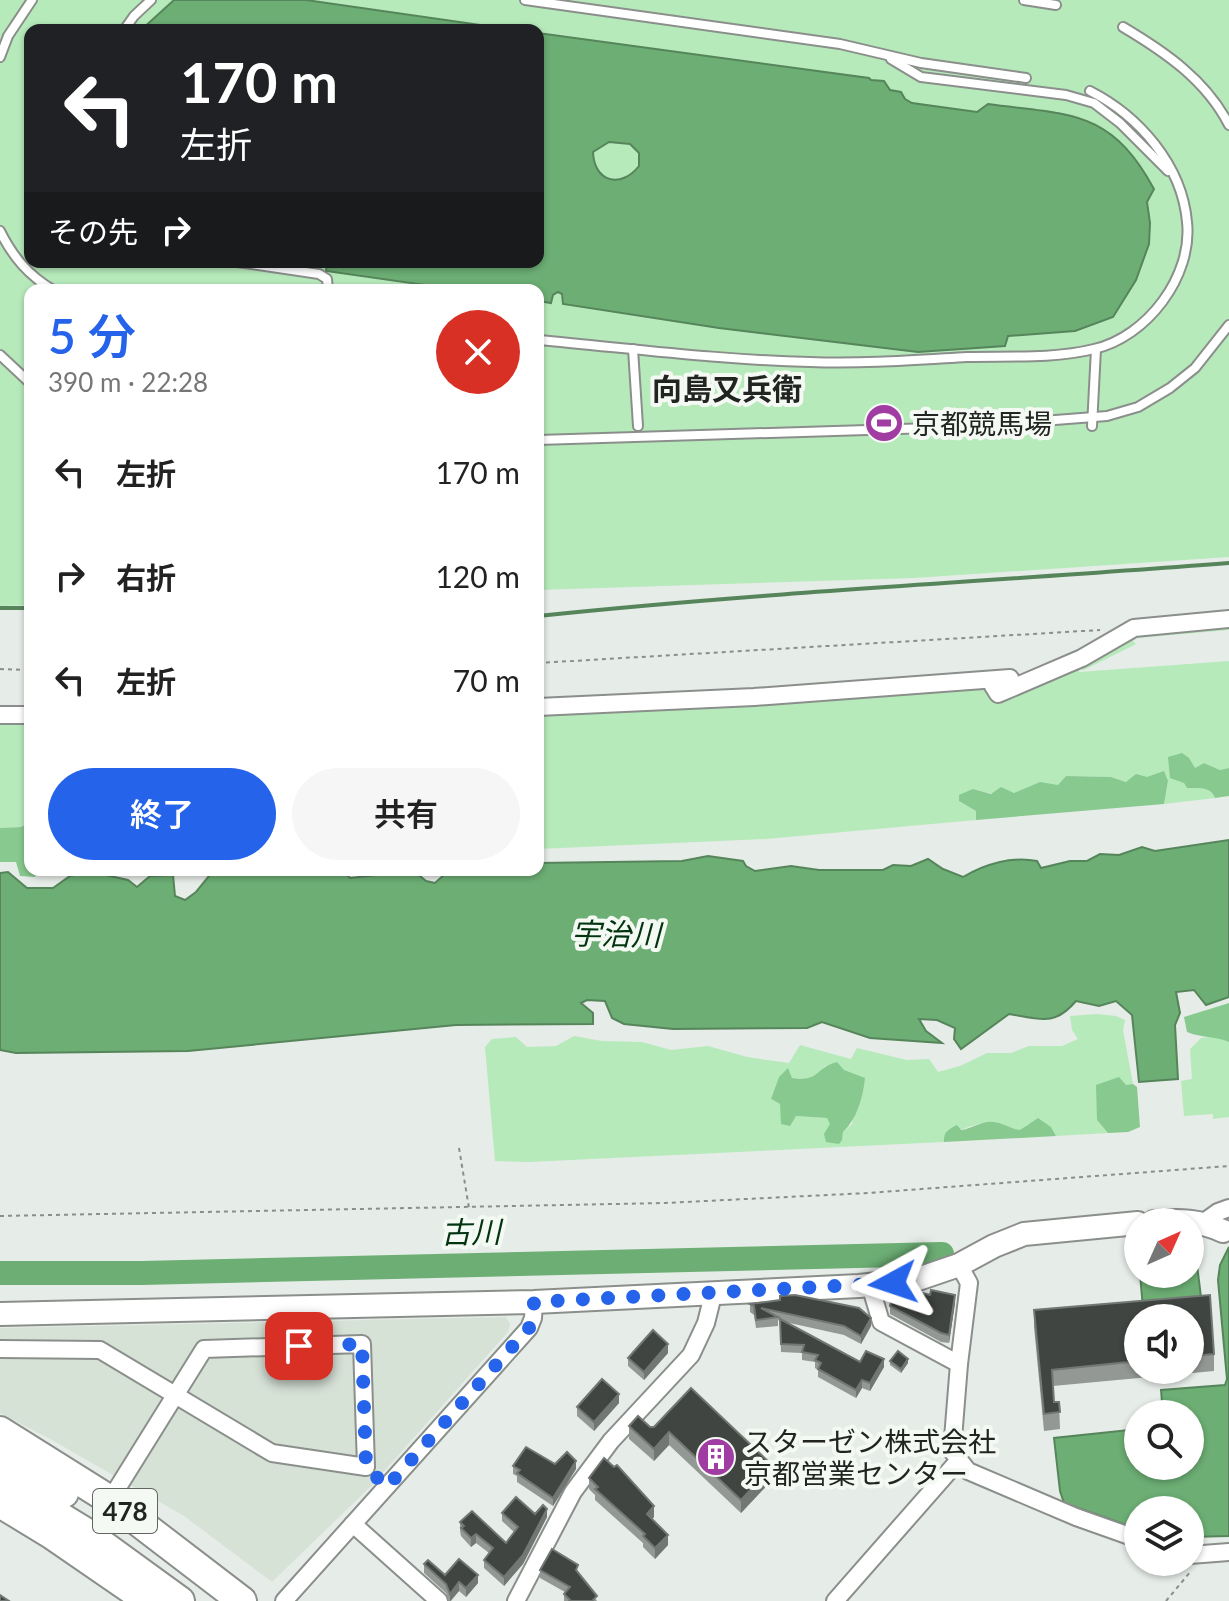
<!DOCTYPE html>
<html lang="ja">
<head>
<meta charset="utf-8">
<style>
	:root { --surface:#fff; --page:#f6f6f6; --text:#222; --muted:#767676; --accent:#2563eb }
	body { margin:0; font-family:Lato,"Noto Sans JP",sans-serif; background:var(--page); color:var(--text); height:100vh; display:flex; flex-direction:column; font-size:30px; white-space:nowrap }
	* { box-sizing:border-box; margin:0 }
	p { font-size:26px; color:var(--muted) }
	.icon { flex:none; width:44px; height:44px; fill:none; stroke:currentColor; stroke-width:2; stroke-linecap:round; stroke-linejoin:round }
	.map { position:relative; flex:1; overflow:hidden }
	.sheet { position:absolute; left:24px; top:284px; width:520px; height:592px; display:flex; flex-direction:column; background:var(--surface); border-radius:16px; box-shadow:0 2px 6px #0004 }
	.sheet>* { flex:none }
	.guide { position:absolute; left:24px; top:24px; width:520px; height:244px; border-radius:16px; box-shadow:0 2px 6px #0004; background:#202124; color:#fff; overflow:hidden }
	.needle { width:52px; rotate:45deg }
	.controls { position:absolute; left:1124px; top:1208px; display:grid; gap:16px }
	.controls a { display:grid; place-items:center; width:80px; height:80px; border-radius:50%; background:var(--surface); box-shadow:0 2px 6px #0004; font-size:40px }
	.pin { position:absolute; display:grid; place-items:center; width:68px; height:68px; color:#fff; margin:-34px; border-radius:16px; box-shadow:0 4px 12px #0006 }
	.me { position:absolute; width:88px; margin:-44px; rotate:265deg; stroke-linejoin:round; filter:drop-shadow(0 0 6px #0008) }
	.turn { display:flex; align-items:center; gap:28px; height:168px; padding:0 24px; font-size:36px }
	.turn .icon { width:104px; height:104px; stroke-width:2.5 }
	.turn b { display:block; font-size:56px; line-height:68px }
	.then { display:flex; align-items:center; height:76px; padding:0 24px; background:#0003; gap:16px; font-size:30px }
	.round { display:grid; place-items:center; flex:none; width:84px; height:84px; border-radius:42px; background:var(--page) }
	.overview { display:flex; align-items:center; justify-content:space-between; height:136px; padding:0 24px }
	h1 { font-size:48px; font-weight:600; line-height:60px; color:var(--accent) }
	.cta { display:flex; gap:16px; margin-top:auto; padding:16px 24px }
	.cta a { flex:1; height:92px; border-radius:48px; background:var(--accent); color:#fff; font-size:32px; font-weight:600; line-height:92px; text-align:center }
	.cta a+a { background:var(--page); color:var(--text) }
	ul { padding:0; list-style:none }
	li { display:flex; align-items:center; gap:24px; height:104px; padding:0 24px }
	li div { flex:1 }
	li b { display:block; font-size:30px }
	li em { font-style:normal }
	.map>svg:first-child { display:block }
	.built { fill:#d7e2d7 }
	.green { fill:#b6eabb; fill-rule:evenodd }
	.forest { fill:#87c98e }
	.water { fill:#6cae74; stroke:#56855b; stroke-width:2; fill-rule:evenodd }
	.lines { fill:none; stroke-linecap:round; stroke-linejoin:round }
	.stream { stroke:#56855b; stroke-width:4 }
	.river { stroke:#6cae74; stroke-width:24 }
	.lane-casing { stroke:#8b8f8b; stroke-width:12 }
	.street-casing { stroke:#8b8f8b; stroke-width:20 }
	.secondary-casing { stroke:#8b8f8b; stroke-width:26 }
	.highway-casing { stroke:#8b8f8b; stroke-width:32 }
	.path { stroke:#8a8e8a; stroke-width:2; stroke-dasharray:4 4; stroke-linecap:butt }
	.lane { stroke:#fff; stroke-width:8 }
	.street { stroke:#fff; stroke-width:16 }
	.secondary { stroke:#fff; stroke-width:22 }
	.highway { stroke:#fff; stroke-width:28 }
	.wall { fill:#949894; fill-rule:evenodd }
	.shaded-wall { fill:#727773 }
	.building { fill:#414541; stroke:#727773; stroke-width:2 }
	.route { stroke:#2563eb; stroke-width:14; stroke-dasharray:0 25.2 }
	.labels { text-anchor:middle; dominant-baseline:central; stroke-width:8; stroke-linejoin:round; paint-order:stroke }
	.shield { fill:#f4f9f4; stroke:#616461; stroke-width:2 }
	.shield-label { font-size:26px; font-weight:bold; fill:#222422 }
	.poi-label { font-size:28px; fill:#222422; stroke:#f4f9f4; text-anchor:start }
	.neighbourhood-label { font-size:30px; font-weight:bold; fill:#222422; stroke:#f4f9f4 }
	.water-label { font-size:30px; font-style:italic; fill:#02340f; stroke:#f4f9f4 }
</style>
</head>
<body>
<div class="map">
<svg width="1229" height="1601" viewBox="0 0 1229 1601">
	<rect width="100%" height="100%" fill="#e6ece7"/>
	<path class="built" d="M506 1317 510 1324 508 1332 371 1486 272 1582 184 1516 52 1440 0 1413V1328Z"/>
	<g class="green">
		<path d="M0 0H1229V557L913 578 538 590V290H30V605L0 606ZM30 30H538V262H30Z"/>
		<path d="M1229 619V630L1137 638 1133 641 1136 644 1084 670 1080 669 1079 672 1229 661V768L1220 770 1204 763 1195 768 1192 767 1184 783 1187 788H1204L1213 794 1215 798 1164 804 1168 781 1147 777 1126 782 1111 777 1066 776 1058 785C1034 782 1033 789 1013 793 999 796 987 793 973 789L959 801 976 811V820L766 839 538 849V707L1010 678 998 694 1134 628Z"/>
		<path d="M0 715H30V822L21 827 0 828Z"/>
		<path d="M1097 1014 1116 1016 1125 1020 1123 1030 1133 1084 1127 1085 1097 1120 1108 1133 1056 1136 1051 1127 1028 1124 1021 1131C1010 1129 1004 1124 995 1122 983 1120 956 1132 944 1136V1142L529 1162 495 1161 485 1047 492 1039 516 1037 527 1047 556 1046 574 1036 602 1041 642 1042 671 1050 708 1046 747 1057 789 1063 800 1045 851 1059 857 1048 907 1060 929 1059 938 1072 960 1066 987 1053H1011L1029 1046H1062L1078 1039 1072 1030 1070 1016ZM826 1065 854 1115 852 1124 843 1132 842 1140 827 1118 796 1116 782 1124 780 1104 771 1099 779 1077 788 1069 792 1078C809 1080 815 1078 826 1065Z"/>
		<path d="M1216 1036 1229 1042V1117L1213 1119V1114L1184 1116 1181 1081 1192 1079 1190 1049 1201 1038Z"/>
	</g>
	<g class="forest">
		<path d="M1182 753 1189 758 1195 768 1204 763 1220 770 1229 768V796L1215 798C1211 786 1197 788 1187 788L1184 783 1170 778 1168 757Z"/>
		<path d="M1164 771 1168 781 1164 804 976 820V811L959 801V795L973 789 991 794 1001 787 1014 793 1040 782 1058 785 1066 776 1111 777 1126 782 1136 774 1147 777Z"/>
		<path d="M30 822V870H38L35 877 20 876 16 862H0V828L21 827Z"/>
		<path d="M1229 1003V1042C1215 1036 1202 1038 1187 1032L1184 1017Z"/>
		<path d="M837 1062 844 1070 865 1078C863 1097 857 1119 843 1132L842 1140 839 1144 826 1142 824 1134 830 1124 827 1118 796 1116 790 1126 781 1124 780 1104 771 1099 779 1077 788 1068 792 1078C821 1082 814 1068 837 1062Z"/>
		<path d="M1119 1077 1126 1085 1133 1084 1137 1087 1140 1127 1128 1132 1108 1133 1097 1120 1096 1085Z"/>
		<path d="M1038 1118 1051 1127 1056 1136 944 1142C943 1132 949 1129 957 1125L961 1130C972 1129 982 1120 994 1122 1003 1123 1011 1129 1020 1130Z"/>
	</g>
	<g class="water">
		<path d="M174 0H306L515 30H141Z"/>
		<path d="M538 33 869 78 871 80 884 81 890 90 901 92 905 99 912 103 977 112 988 104C1069 115 1110 108 1154 189L1147 202 1150 223 1149 244 1136 280 1113 317 1075 331 1008 336 1005 346 918 352 719 328 563 304 562 294 558 292 553 295 551 303 538 301V290H460L326 271 327 262H538ZM609 142 630 144 639 153V166C621 189 594 182 593 152Z"/>
		<path d="M1229 840V997L1206 1005 1194 990 1176 992 1180 1013 1175 1025 1178 1079 1139 1082 1132 1015 1116 1001 1099 1006 1076 1001C1054 1027 1040 1019 1009 1014L961 1049 954 1039 955 1028 937 1020 919 1019 926 1031 942 1043 870 1038 822 1022 807 1028 673 1029 624 1024 612 1018 605 1001 587 1000 581 1003 593 1013V1024L456 1025 188 1051 16 1053 0 1050V873L8 872 27 888H53L70 876 92 872 128 880 137 887 150 876 173 875 175 896 185 900 196 892 213 871 289 874 296 870H343L350 878 414 871 426 881 435 883 446 873 468 875 480 870H538V863L682 861 708 856 743 861 746 866 755 871 791 866 819 870H883L893 865 911 866 928 859 943 869 963 877C985 864 1012 856 1037 861L1041 868 1070 861H1087L1100 854 1119 855 1142 847 1155 851Z"/>
		<path d="M1229 1247V1536L1190 1537V1510H1138V1529L1064 1503 1060 1491 1054 1438 1138 1429V1466H1190V1414H1163L1161 1390 1225 1385 1227 1379 1218 1280 1220 1265Z"/>
		<path d="M1190 1265H1197L1201 1297 1143 1308 1140 1274H1190Z"/>
	</g>
	<g class="lines">
		<g class="stream">
			<path d="M0 608H30"/>
			<path d="M538 616C767 592 998 581 1229 563"/>
		</g>
		<path class="river" d="M0 1273H142L942 1254"/>
		<g class="lane-casing">
			<g id="lane">
				<path d="M525 0 840 44 921 63 1026 78"/>
				<path d="M1024 0 1056 5"/>
				<path d="M1123 27C1165 52 1206 80 1229 125"/>
				<path d="M124 30 134 16 151 0"/>
				<path d="M0 57 8 36 32 0"/>
				<path d="M891 59 921 77 1066 95 1094 103 1120 123 1168 171"/>
				<path d="M0 231C13 257 28 275 53 290"/>
				<path d="M237 262 319 274 327 279 328 290"/>
				<path d="M538 340C628 348 719 360 810 362 863 364 915 360 967 357 1009 356 1054 359 1094 349 1147 337 1193 276 1187 222 1182 165 1139 116 1090 91"/>
				<path d="M633 349 638 426"/>
				<path d="M0 355 30 383"/>
				<path d="M1092 426 1096 349"/>
				<path d="M538 440 964 427 1107 416 1138 407 1170 388 1195 368 1229 325"/>
			</g>
		</g>
		<g class="street-casing">
			<g id="street">
				<path d="M538 707 754 697 1010 678 993 686 998 694 1082 658 1134 628 1229 619"/>
				<path d="M0 715H30"/>
				<path d="M1204 1222 1218 1212 1229 1208"/>
				<path d="M870 1285 881 1322 959 1364 952 1451 968 1471 1076 1517 1138 1539"/>
				<path d="M0 1349 100 1350 272 1453 366 1467 362 1344 204 1349 110 1500"/>
				<path d="M959 1364 969 1283 959 1265"/>
				<path d="M353 1524 439 1601"/>
				<path d="M1190 1555 1229 1552"/>
				<path d="M284 1601 529 1328 533 1318 534 1302"/>
				<path d="M516 1601 573 1492 611 1441 691 1355 706 1323 714 1291"/>
				<path d="M835 1601 958 1461"/>
			</g>
		</g>
		<g class="secondary-casing">
			<g id="secondary">
				<path d="M1154 1222C1180 1220 1199 1220 1223 1231"/>
				<path d="M0 1314 534 1302 859 1286 915 1280 959 1265 994 1246 1024 1234 1138 1223"/>
			</g>
		</g>
		<g class="highway-casing">
			<g id="highway">
				<path d="M0 1431 110 1500 242 1601"/>
				<path d="M0 1455 64 1493"/>
				<path d="M0 1480 85 1532 180 1601"/>
				<path d="M0 1503 51 1534 144 1598"/>
			</g>
		</g>
		<g class="path">
			<path d="M538 663 1100 630"/>
			<path d="M0 669 30 670"/>
			<path d="M459 1148 469 1208"/>
			<path d="M0 1216 665 1203 868 1193 1229 1166"/>
			<path d="M1166 1601 1191 1571"/>
		</g>
		<use href="#lane" class="lane"/>
		<use href="#street" class="street"/>
		<use href="#secondary" class="secondary"/>
		<use href="#highway" class="highway"/>
	</g>
	<g class="wall">
		<path d="M1210 1295 1214 1354V1371L1053 1386 1054 1402H1059L1060 1429 1044 1431 1034 1327V1310ZM1138 1318H1190V1370H1138Z"/>
		<path d="M909 1296 955 1303 949 1343 941 1342 890 1314V1306Z"/>
		<path d="M750 1304 871 1326 861 1344 844 1335 785 1322 860 1362 884 1367 870 1391 862 1388 856 1398 818 1377V1370L815 1368V1362L802 1360V1353L781 1352 780 1321 778 1320V1326L756 1328 754 1315 750 1312Z"/>
		<path d="M668 1353 644 1380 628 1366V1358Z"/>
		<path d="M890 1361 908 1363 901 1373 890 1365Z"/>
		<path d="M691 1388 773 1479 741 1513 669 1445 654 1461 629 1439V1426L654 1427Z"/>
		<path d="M619 1403 594 1431 577 1416V1407Z"/>
		<path d="M555 1464 576 1469 553 1506 517 1482V1476L513 1474V1466Z"/>
		<path d="M589 1478 654 1517 652 1519 668 1545 655 1559 643 1547V1543L595 1500V1495L589 1489Z"/>
		<path d="M502 1513 535 1514 547 1517 523 1564 504 1586 484 1568V1560L489 1553 476 1543 471 1547 461 1536 460 1531V1522L506 1543 514 1532 502 1521Z"/>
		<path d="M424 1564 445 1575 478 1583 466 1597 459 1591 451 1601H449L446 1593 424 1573Z"/>
		<path d="M540 1570 578 1573 597 1601H564V1594L565 1592 540 1578Z"/>
	</g>
	<g class="shaded-wall">
		<path d="M955 1295V1303L949 1343V1335Z"/>
		<path d="M871 1318V1326L861 1344V1336Z"/>
		<path d="M668 1344V1353L644 1380V1372Z"/>
		<path d="M884 1359V1367L870 1391V1383Z"/>
		<path d="M908 1359V1363L901 1373V1369Z"/>
		<path d="M862 1380V1388L856 1398V1390Z"/>
		<path d="M619 1394V1403L594 1431V1422Z"/>
		<path d="M669 1432V1445L654 1461V1449Z"/>
		<path d="M576 1461V1469L553 1506V1498Z"/>
		<path d="M773 1466V1479L741 1513V1500Z"/>
		<path d="M654 1506V1517L647 1524V1514Z"/>
		<path d="M547 1509V1517L523 1564 504 1586V1577Z"/>
		<path d="M476 1534V1543L471 1547V1538Z"/>
		<path d="M668 1535V1545L655 1559V1548Z"/>
		<path d="M478 1575V1583L466 1597V1588Z"/>
		<path d="M459 1582V1591L450 1601V1594Z"/>
	</g>
	<g class="building">
		<path d="M911 1290 930 1295 931 1290 955 1295 949 1335 941 1333 890 1306 893 1293 909 1296Z"/>
		<path d="M795 1295 859 1308 871 1318 861 1336 844 1326 761 1308 778 1317 756 1320 754 1306 750 1304 780 1300V1296Z"/>
		<path d="M1210 1295 1214 1354 1190 1356V1318H1138V1361L1052 1370 1054 1402H1059L1060 1412 1044 1414 1034 1310Z"/>
		<path d="M780 1319 860 1362 866 1351 884 1359 870 1383 862 1380 856 1390 818 1369 821 1363 815 1360 818 1355 802 1352 804 1345 781 1344Z"/>
		<path d="M653 1330 668 1344 644 1372 628 1358Z"/>
		<path d="M898 1351 908 1359 901 1369 890 1361Z"/>
		<path d="M602 1379 619 1394 594 1422 577 1407Z"/>
		<path d="M691 1388 773 1466 741 1500 669 1432 654 1449 629 1426 638 1416 650 1427H654Z"/>
		<path d="M526 1447 555 1464 567 1452 576 1461 553 1498 517 1473 520 1470 513 1466Z"/>
		<path d="M604 1458 614 1467 617 1465 654 1506 647 1514 668 1535 655 1548 643 1536 645 1534 595 1489 598 1487 589 1478Z"/>
		<path d="M516 1497 535 1514 543 1505 547 1509 523 1555 504 1577 484 1560 493 1548 476 1534 471 1538 461 1528 464 1526 460 1522 472 1511 506 1543 518 1527 502 1513Z"/>
		<path d="M552 1549 578 1565 576 1570 597 1596 592 1601H569L570 1600 564 1594 570 1587 540 1570Z"/>
		<path d="M459 1559 478 1575 466 1588 459 1582 450 1594 446 1584 424 1564 428 1560 445 1575Z"/>
		<path d="M0 1595 9 1601H0Z"/>
	</g>
	<g class="lines">
		<path class="route" d="M299 1346 362 1344 366 1467 387 1487 529 1328 533 1318 534 1302 893 1283"/>
	</g>
	<defs>
		<g id="stadium-disc" transform="scale(2)"><circle r="9.5" fill="#a13da2" stroke="#f4f9f4"/><path d="M0-5a6.5 5 0 1 0 0 10a6.5 5 0 1 0 0-10ZM-3.5-1.8h7v3.6h-7Z" fill="#fff"/></g>
		<g id="building-disc" transform="scale(2)"><circle r="9.5" fill="#a13da2" stroke="#f4f9f4"/><path d="M-4-6H4V6H1V3H-1V6H-4ZM-2.5-4.3h1.7v1.8h-1.7ZM.8-4.3h1.7v1.8H.8ZM-2.5-1h1.7V.8h-1.7ZM.8-1h1.7V.8H.8Z" fill="#fff"/></g>
	</defs>
	<g fill-rule="evenodd">
		<use href="#stadium-disc" x="884" y="423"/>
		<use href="#building-disc" x="716" y="1457"/>
	</g>
	<g class="labels">
		<rect class="shield" x="93" y="1489" width="64" height="44" rx="6"/>
		<g class="shield-label">
			<text x="125" y="1511">478</text>
		</g>
		<g class="poi-label">
			<text x="912" y="423">京都競馬場</text>
			<text x="744" y="1441">スターゼン株式会社<tspan x="744" dy="32">京都営業センター</tspan></text>
		</g>
		<g class="neighbourhood-label">
			<text x="727" y="388">向島又兵衛</text>
		</g>
		<g class="water-label">
			<text transform="translate(616 933) rotate(1)">宇治川</text>
			<text transform="translate(471 1231) rotate(-1)">古川</text>
		</g>
	</g>
</svg>
<div class="controls">
<a><svg class="needle" viewBox="-14 -14 28 28"><path d="M0-13l5 13h-10z" fill="#e53935"/><path d="M0 13l5-13h-10z" fill="#767676"/></svg></a>
<a><svg class="icon" aria-label="sound" viewBox="0 0 24 24"><path d="M4 9h4l5-4v14l-5-4H4zM17 9q2 3 0 6"/></svg></a>
<a><svg class="icon" aria-label="search" viewBox="0 0 24 24"><circle cx="10" cy="10" r="6"/><path d="M15 15l6 6"/></svg></a>
<a><svg class="icon" aria-label="layers" viewBox="0 0 24 24"><path d="M12 4l9 5-9 5-9-5zM3 14l9 5 9-5"/></svg></a>
</div>
<div class="pin" style="left:299px;top:1346px;background:#d93025"><svg class="icon" aria-label="arrive" viewBox="0 0 24 24"><path d="M6 21V4h12l-3 4 3 4H6"/></svg></div>
<svg class="me" style="left:893px;top:1283px" viewBox="-20 -20 40 40"><path d="M0-17L14 15 0 8-14 15z" fill="#2563eb" stroke="#fff" stroke-width="4"/></svg>
<div class="guide">
<div class="turn"><svg class="icon" aria-label="left" viewBox="0 0 24 24"><path d="M17 20v-9H6M10 6l-5 5 5 5"/></svg><div><b>170 m</b>左折</div></div>
<div class="then">その先<svg class="icon" aria-label="right" viewBox="0 0 24 24"><path d="M7 20v-9h11M14 6l5 5-5 5"/></svg></div>
</div>
<section class="sheet">
<div class="overview"><div><h1>5 分</h1><p>390 m · 22:28</p></div><a class="round" style="background:#d93025;color:#fff"><svg class="icon" aria-label="close" viewBox="0 0 24 24"><path d="M6 6l12 12M18 6L6 18"/></svg></a></div>
<ul>
<li><svg class="icon" aria-label="left" viewBox="0 0 24 24"><path d="M17 20v-9H6M10 6l-5 5 5 5"/></svg><div><b>左折</b></div><em>170 m</em></li>
<li><svg class="icon" aria-label="right" viewBox="0 0 24 24"><path d="M7 20v-9h11M14 6l5 5-5 5"/></svg><div><b>右折</b></div><em>120 m</em></li>
<li><svg class="icon" aria-label="left" viewBox="0 0 24 24"><path d="M17 20v-9H6M10 6l-5 5 5 5"/></svg><div><b>左折</b></div><em>70 m</em></li>
</ul>
<div class="cta"><a>終了</a><a>共有</a></div>
</section>
</div>
</body>
</html>
